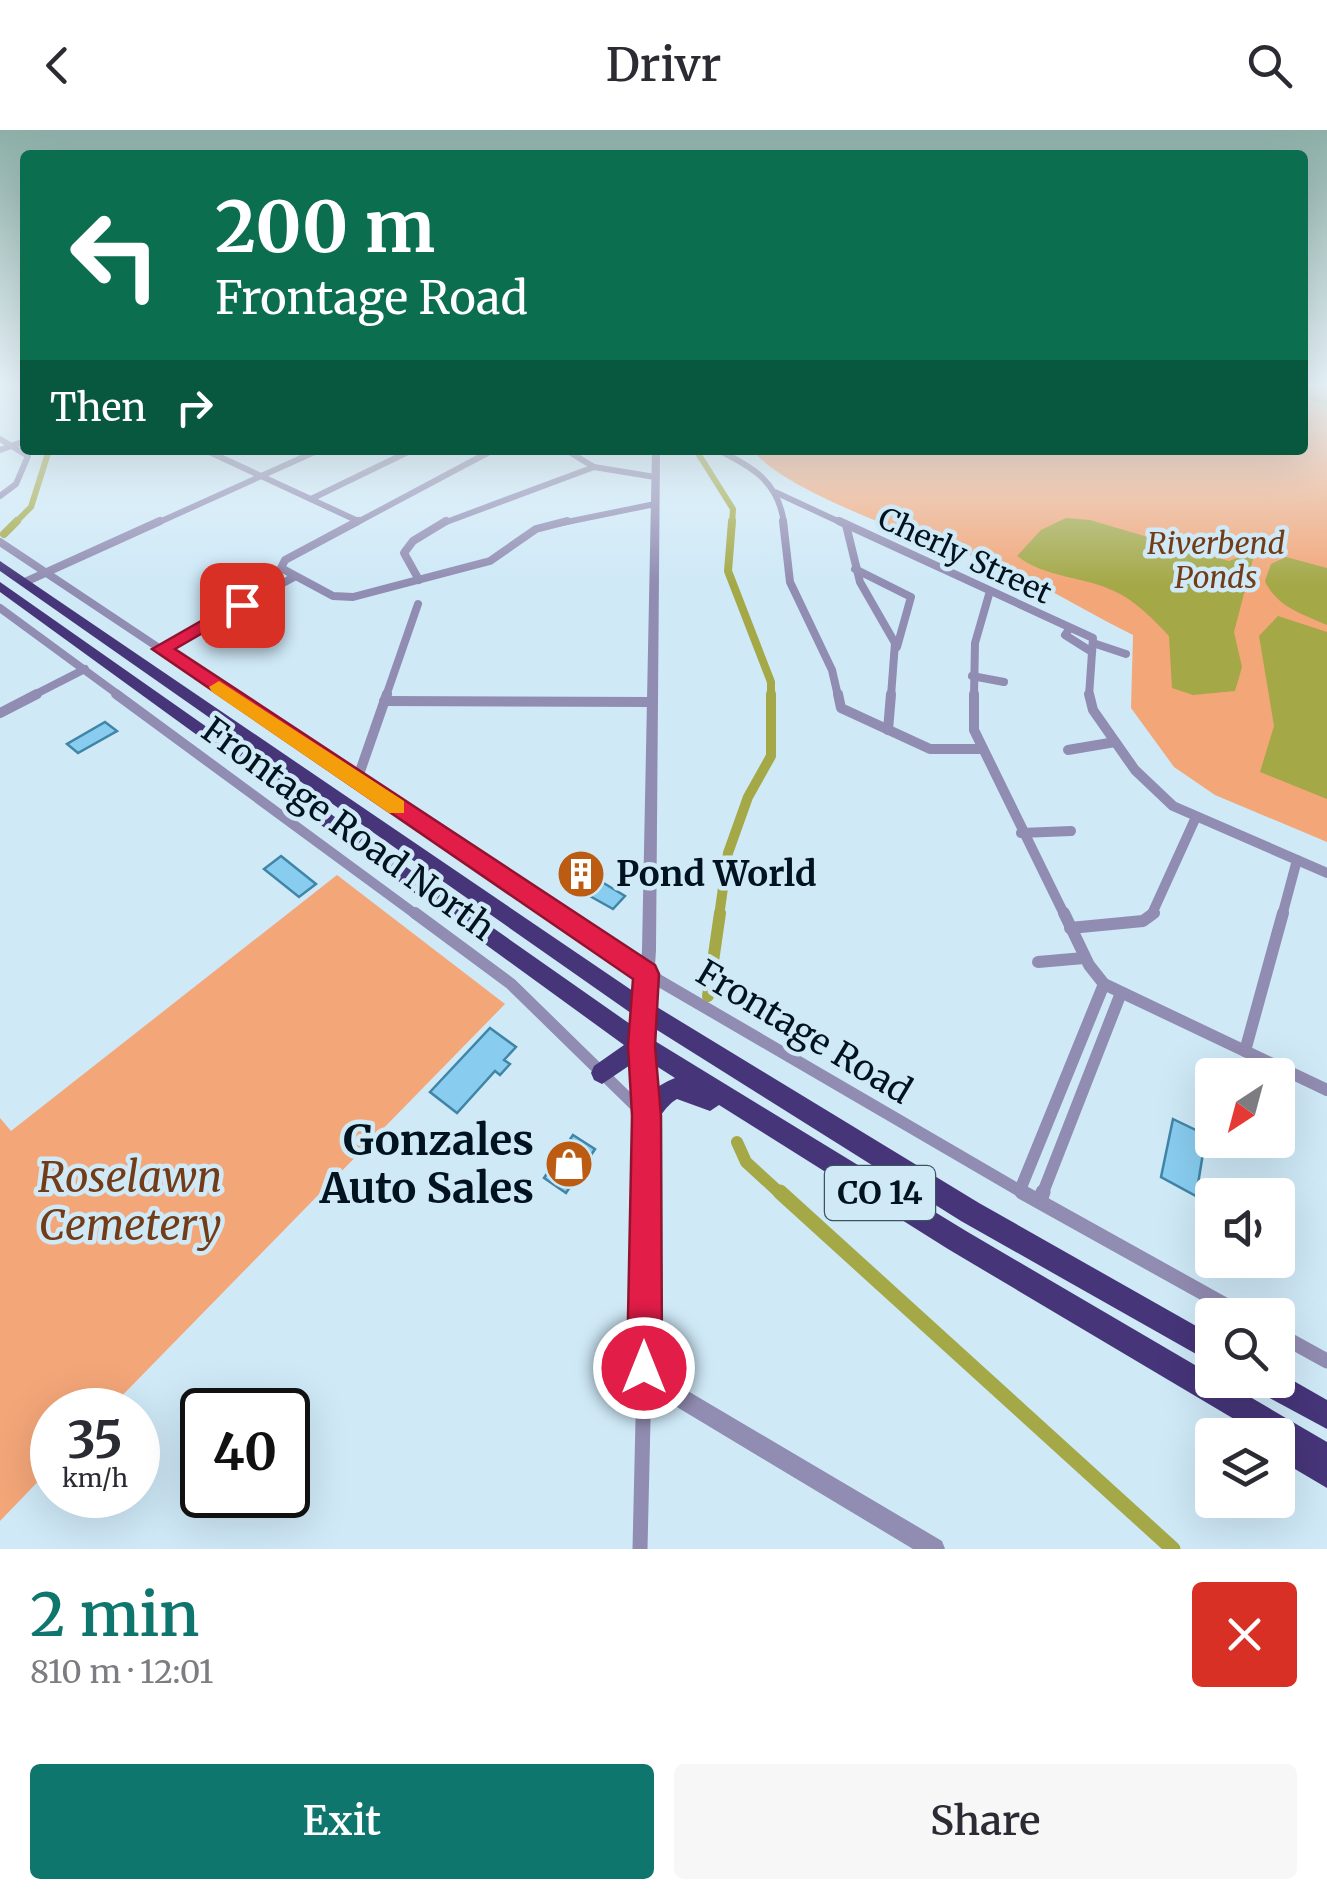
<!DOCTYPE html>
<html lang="en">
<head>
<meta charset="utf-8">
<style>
	:root { --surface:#fff; --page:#f7f7f7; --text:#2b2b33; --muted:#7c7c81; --accent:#0f766e }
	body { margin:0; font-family:Merriweather,serif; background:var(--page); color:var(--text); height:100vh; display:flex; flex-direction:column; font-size:38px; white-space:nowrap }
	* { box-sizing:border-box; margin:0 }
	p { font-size:32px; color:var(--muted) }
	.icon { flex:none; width:55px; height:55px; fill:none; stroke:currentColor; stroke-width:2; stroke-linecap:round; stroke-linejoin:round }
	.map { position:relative; height:1419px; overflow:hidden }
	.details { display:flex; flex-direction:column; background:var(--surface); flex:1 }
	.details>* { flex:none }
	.guide { position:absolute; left:20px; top:20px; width:1288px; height:305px; border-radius:10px; box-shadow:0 10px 40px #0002; background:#0b6e4f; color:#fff; overflow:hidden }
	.needle { width:65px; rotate:216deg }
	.fabs { position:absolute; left:1195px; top:928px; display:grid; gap:20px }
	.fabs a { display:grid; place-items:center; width:100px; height:100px; border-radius:10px; background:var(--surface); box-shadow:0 10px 40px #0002; font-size:50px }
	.speed { position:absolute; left:30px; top:1258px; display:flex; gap:20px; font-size:50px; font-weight:700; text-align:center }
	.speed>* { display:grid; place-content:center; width:130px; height:130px; border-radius:50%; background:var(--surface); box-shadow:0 10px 40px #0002; line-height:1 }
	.speed small { font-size:25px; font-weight:400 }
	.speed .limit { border:5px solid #111; border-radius:15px; background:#fff; color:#111 }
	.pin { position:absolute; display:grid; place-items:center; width:85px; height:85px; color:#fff; margin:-42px; border-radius:20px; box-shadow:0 5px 15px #0006 }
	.me { position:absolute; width:110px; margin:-55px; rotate:0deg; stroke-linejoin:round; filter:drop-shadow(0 0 8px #0008) }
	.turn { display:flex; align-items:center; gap:35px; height:210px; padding:0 30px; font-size:45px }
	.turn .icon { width:130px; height:130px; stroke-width:2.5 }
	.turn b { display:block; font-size:70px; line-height:85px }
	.then { display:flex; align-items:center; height:95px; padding:0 30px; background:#0003; gap:20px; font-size:38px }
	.round { display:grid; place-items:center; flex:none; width:105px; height:105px; border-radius:10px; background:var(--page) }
	.headline { display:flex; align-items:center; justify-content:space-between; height:170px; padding:0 30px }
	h1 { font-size:60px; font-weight:600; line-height:75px; color:var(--accent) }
	.button { display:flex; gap:20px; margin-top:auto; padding:20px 30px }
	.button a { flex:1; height:115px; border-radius:10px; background:var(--accent); color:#fff; font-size:40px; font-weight:600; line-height:115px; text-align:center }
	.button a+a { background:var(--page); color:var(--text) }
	header { display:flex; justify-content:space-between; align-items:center; height:130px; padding:0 30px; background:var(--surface); font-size:45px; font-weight:600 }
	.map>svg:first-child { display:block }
	.green { fill:#f3a678 }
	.water { fill:#a4a847 }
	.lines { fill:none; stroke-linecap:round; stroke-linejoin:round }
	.canal-far4 { stroke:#a4a847; stroke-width:6 }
	.canal-far3 { stroke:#a4a847; stroke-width:8 }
	.canal-far2 { stroke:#a4a847; stroke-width:10 }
	.canal-far1 { stroke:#a4a847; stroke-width:12 }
	.canal { stroke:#a4a847; stroke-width:15 }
	.river { fill:#a4a847; fill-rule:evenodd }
	.building { fill:#88ccef; stroke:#4185a6; stroke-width:2.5 }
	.minor-far4 { stroke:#918cb1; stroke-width:6 }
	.minor-far3 { stroke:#918cb1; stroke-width:8 }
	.minor-far2 { stroke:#918cb1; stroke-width:10 }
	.minor-far1 { stroke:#918cb1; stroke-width:12 }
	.minor { stroke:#918cb1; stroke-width:15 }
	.tertiary { fill:#918cb1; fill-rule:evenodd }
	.trunk { fill:#463579; fill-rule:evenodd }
	.route { fill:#e11d48; stroke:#92132f; stroke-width:2.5 }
	.slow { fill:#f59e0b }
	.labels { text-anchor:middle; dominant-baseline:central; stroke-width:9; stroke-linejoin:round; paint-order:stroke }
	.far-park-label { font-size:30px; font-style:italic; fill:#723c18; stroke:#cfe9f7 }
	.far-street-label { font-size:30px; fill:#00131f; stroke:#cfe9f7 }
	.shield { fill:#cfe9f7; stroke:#3e5360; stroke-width:2.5 }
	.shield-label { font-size:32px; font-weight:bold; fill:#00131f }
	.street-label { font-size:35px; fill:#00131f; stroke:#cfe9f7 }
	.poi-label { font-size:35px; font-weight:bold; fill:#00131f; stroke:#cfe9f7; text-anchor:start }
	.near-poi-label { font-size:42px; font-weight:bold; fill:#00131f; stroke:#cfe9f7; text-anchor:end }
	.near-park-label { font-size:42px; font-style:italic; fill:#723c18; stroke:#cfe9f7 }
</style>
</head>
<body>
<header><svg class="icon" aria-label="back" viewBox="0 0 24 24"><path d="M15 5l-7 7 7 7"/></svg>Drivr<svg class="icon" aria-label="search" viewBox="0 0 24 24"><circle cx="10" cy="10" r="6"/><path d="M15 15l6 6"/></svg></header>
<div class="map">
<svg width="1327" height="1419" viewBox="0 0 1327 1419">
	<rect width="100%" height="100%" fill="#cfe9f7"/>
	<g class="green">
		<path d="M1303 257H1327V712L1215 665 1174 637 1131 578 1133 505C1084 481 1023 442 973 426 925 411 780 359 753 320H1302Z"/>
		<path d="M337 745 505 874 108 1280H52V1337L0 1391V988L11 1001Z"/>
	</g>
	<g class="water">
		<path d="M1066 388 1090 390 1229 431 1244 425 1253 429 1234 502 1242 537 1235 561 1193 565 1172 558 1169 506C1153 489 1136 471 1114 461 1083 446 1045 448 1017 426L1041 400Z"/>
		<path d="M1286 427 1327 438V495C1302 484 1277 477 1265 451L1271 434Z"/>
		<path d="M1278 486 1327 502V669L1260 642 1274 596 1259 506Z"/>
	</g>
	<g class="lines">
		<g class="canal-far4">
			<path d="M696 320 733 379 732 394"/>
			<path d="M14 394 31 377 49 320"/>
		</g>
		<g class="canal-far3">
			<path d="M732 391 728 441 771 552V566"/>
			<path d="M4 404 17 391"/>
		</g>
		<path class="canal-far2" d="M719 786 728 723 748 667 771 626V564"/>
		<g class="canal-far1">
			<path d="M708 866 720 783"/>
			<path d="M737 1012 746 1032 782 1065"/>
		</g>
		<path class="canal" d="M780 1062 1173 1419"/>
		<path class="river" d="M1302 261 1327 270V276L1302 267Z"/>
	</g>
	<g class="building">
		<path d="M105 592 117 601 78 623 67 614Z"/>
		<path d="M281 726 316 754 299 767 264 739Z"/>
		<path d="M585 729 600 737 592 746 625 766 613 779 563 751Z"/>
		<path d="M490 898 516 917 504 930 510 934 500 945 495 941 457 983 430 962Z"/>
		<path d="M1173 989 1206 1005 1196 1066 1161 1047Z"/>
		<path d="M573 1005 595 1019 566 1063 544 1048Z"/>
	</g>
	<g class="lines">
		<g class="minor-far4">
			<path d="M0 309 28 326 16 354 0 366"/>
			<path d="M0 320 25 311"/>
			<path d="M205 320 358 391"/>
			<path d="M566 320 594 337 655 347"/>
			<path d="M718 320C753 337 779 352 784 394"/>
			<path d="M775 362 844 394"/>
			<path d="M311 369 412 320"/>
			<path d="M155 394 319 320"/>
			<path d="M354 394 493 320"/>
			<path d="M441 394 594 337"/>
			<path d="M557 394 655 374"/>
		</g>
		<g class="minor-far3">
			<path d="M358 391 285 430 281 438 333 466 353 467 490 431 536 399 567 391"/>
			<path d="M783 391 790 452 832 540 838 566"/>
			<path d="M839 391 1093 508 1089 566"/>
			<path d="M846 395 860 452 895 513 891 566"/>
			<path d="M0 412 231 566"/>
			<path d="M855 439 911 467 897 517"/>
			<path d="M419 450 404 423 413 411 446 391"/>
			<path d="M25 452 160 391"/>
			<path d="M0 478 120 566"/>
			<path d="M1070 498 1065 505 1092 522"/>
			<path d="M1093 513 1126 524"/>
			<path d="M162 519 294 447"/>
			<path d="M972 546 1004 552"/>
			<path d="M32 566 85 539"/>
			<path d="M386 566 418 474"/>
			<path d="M974 566 975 513 990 461"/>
		</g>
		<g class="minor-far2">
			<path d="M116 564 418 786"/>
			<path d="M227 564 560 786"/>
			<path d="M838 564 841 578 930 619H983"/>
			<path d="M974 564V600L1065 786"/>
			<path d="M1089 564 1093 580 1135 640 1173 676 1327 743"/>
			<path d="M384 571 652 572"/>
			<path d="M0 583 37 564"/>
			<path d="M888 600 891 564"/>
			<path d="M1068 620 1115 612"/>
			<path d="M357 650 387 564"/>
			<path d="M1021 703 1071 701"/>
			<path d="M1151 786 1196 687"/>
			<path d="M1282 786 1297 730"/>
		</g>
		<g class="minor-far1">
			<path d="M415 783 511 854 646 986"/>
			<path d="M556 783 646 843 1027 1065"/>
			<path d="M1064 783 1089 835 1104 854 1327 960"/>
			<path d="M1070 798 1143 791 1154 783"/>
			<path d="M1038 832 1084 828"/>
			<path d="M1245 921 1283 783"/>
			<path d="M1020 1060 1104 854"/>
			<path d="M1042 1065 1121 863"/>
		</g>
		<g class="minor">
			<path d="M1022 1062 1243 1185"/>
			<path d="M1040 1071 1043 1062"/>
			<path d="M1278 1204 1327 1231"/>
			<path d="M640 1419 644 1247"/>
		</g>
		<path class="tertiary" d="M652 320H660L656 820 650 915 654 986V1241L942 1411 945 1419H913L637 1253 634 1246 638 986 634 915 642 820Z"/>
		<g class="trunk">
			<path d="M0 431 652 874 979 1073 1212 1205V1233L961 1091 638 888 0 441Z"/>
			<path d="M0 452 650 908 966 1101 1212 1245V1250H1221L1327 1312V1358L1278 1329V1305H1261L948 1119 719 975 710 981 677 969C664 976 660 992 646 997L638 994 635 986C643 966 656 956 675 948L642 927 602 954 594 950 591 943 594 936 624 915 0 462Z"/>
			<path d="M1278 1242 1327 1270V1299L1255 1260 1251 1250H1278Z"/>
		</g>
	</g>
	<linearGradient id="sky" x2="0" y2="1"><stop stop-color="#8dafa8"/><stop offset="0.56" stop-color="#e9f5fb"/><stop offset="1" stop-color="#e9f5fb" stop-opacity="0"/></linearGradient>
	<rect width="1327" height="455" fill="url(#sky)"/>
	<path class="route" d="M236 471 251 475 175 519 655 835 659 844 655 916 661 986 662 1238 657 1250 644 1255 632 1250 627 1238 632 986 628 916 633 849 152 519Z"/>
	<path class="slow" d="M219 551 404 671V683H389L212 562 209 557Z"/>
	<defs>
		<g id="building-disc" transform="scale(2.5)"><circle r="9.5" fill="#bb5c12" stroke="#cfe9f7"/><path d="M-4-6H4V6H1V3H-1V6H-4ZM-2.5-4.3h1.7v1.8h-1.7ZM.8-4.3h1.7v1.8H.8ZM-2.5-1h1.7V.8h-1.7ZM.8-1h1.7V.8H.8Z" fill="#fff"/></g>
		<g id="shop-disc" transform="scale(2.5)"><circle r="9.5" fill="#bb5c12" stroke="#cfe9f7"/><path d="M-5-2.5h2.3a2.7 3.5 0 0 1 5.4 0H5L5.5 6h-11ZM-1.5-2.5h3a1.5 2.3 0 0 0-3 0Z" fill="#fff"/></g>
	</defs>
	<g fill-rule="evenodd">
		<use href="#building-disc" x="581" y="744"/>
		<use href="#shop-disc" x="569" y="1034"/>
	</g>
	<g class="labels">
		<g class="far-park-label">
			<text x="1216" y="413">Riverbend<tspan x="1216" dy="34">Ponds</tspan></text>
		</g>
		<g class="far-street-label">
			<text transform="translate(965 425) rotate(25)">Cherly Street</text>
		</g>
		<rect class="shield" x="825" y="1036" width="110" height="54" rx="8"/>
		<g class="shield-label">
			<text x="880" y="1063">CO 14</text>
		</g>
		<g class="street-label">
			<text transform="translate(348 699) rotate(36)">Frontage Road North</text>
			<text transform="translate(804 902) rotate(31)">Frontage Road</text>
		</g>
		<g class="poi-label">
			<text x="616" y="744">Pond World</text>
		</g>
		<g class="near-poi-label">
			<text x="534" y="1010">Gonzales<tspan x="534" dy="48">Auto Sales</tspan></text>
		</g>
		<g class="near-park-label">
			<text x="130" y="1047">Roselawn<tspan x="130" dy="48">Cemetery</tspan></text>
		</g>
	</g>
</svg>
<div class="fabs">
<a><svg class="needle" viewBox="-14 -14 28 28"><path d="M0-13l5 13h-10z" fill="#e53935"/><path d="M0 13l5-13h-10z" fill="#7c7c81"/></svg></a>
<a><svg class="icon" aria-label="sound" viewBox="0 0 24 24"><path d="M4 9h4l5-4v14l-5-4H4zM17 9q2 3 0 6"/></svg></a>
<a><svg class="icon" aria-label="search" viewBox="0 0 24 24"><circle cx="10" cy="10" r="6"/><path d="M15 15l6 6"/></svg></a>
<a><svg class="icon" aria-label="layers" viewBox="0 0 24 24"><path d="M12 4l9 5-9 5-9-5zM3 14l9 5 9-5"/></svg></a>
</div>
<div class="speed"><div>35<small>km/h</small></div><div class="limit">40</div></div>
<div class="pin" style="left:242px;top:475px;background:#d93025"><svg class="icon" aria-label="arrive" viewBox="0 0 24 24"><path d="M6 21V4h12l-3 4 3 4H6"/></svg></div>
<svg class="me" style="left:644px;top:1238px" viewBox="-20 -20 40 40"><circle r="17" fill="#e11d48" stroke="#fff" stroke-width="3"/><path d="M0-11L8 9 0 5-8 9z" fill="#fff"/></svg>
<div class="guide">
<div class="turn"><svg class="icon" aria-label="left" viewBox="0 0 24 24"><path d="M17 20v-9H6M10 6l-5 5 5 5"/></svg><div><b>200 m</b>Frontage Road</div></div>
<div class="then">Then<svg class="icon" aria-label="right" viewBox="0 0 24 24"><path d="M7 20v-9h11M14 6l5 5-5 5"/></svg></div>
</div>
</div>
<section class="details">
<div class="headline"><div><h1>2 min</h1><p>810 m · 12:01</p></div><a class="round" style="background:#d93025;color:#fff"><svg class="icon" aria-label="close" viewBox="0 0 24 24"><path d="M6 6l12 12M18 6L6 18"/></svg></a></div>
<div class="button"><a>Exit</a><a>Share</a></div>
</section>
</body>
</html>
